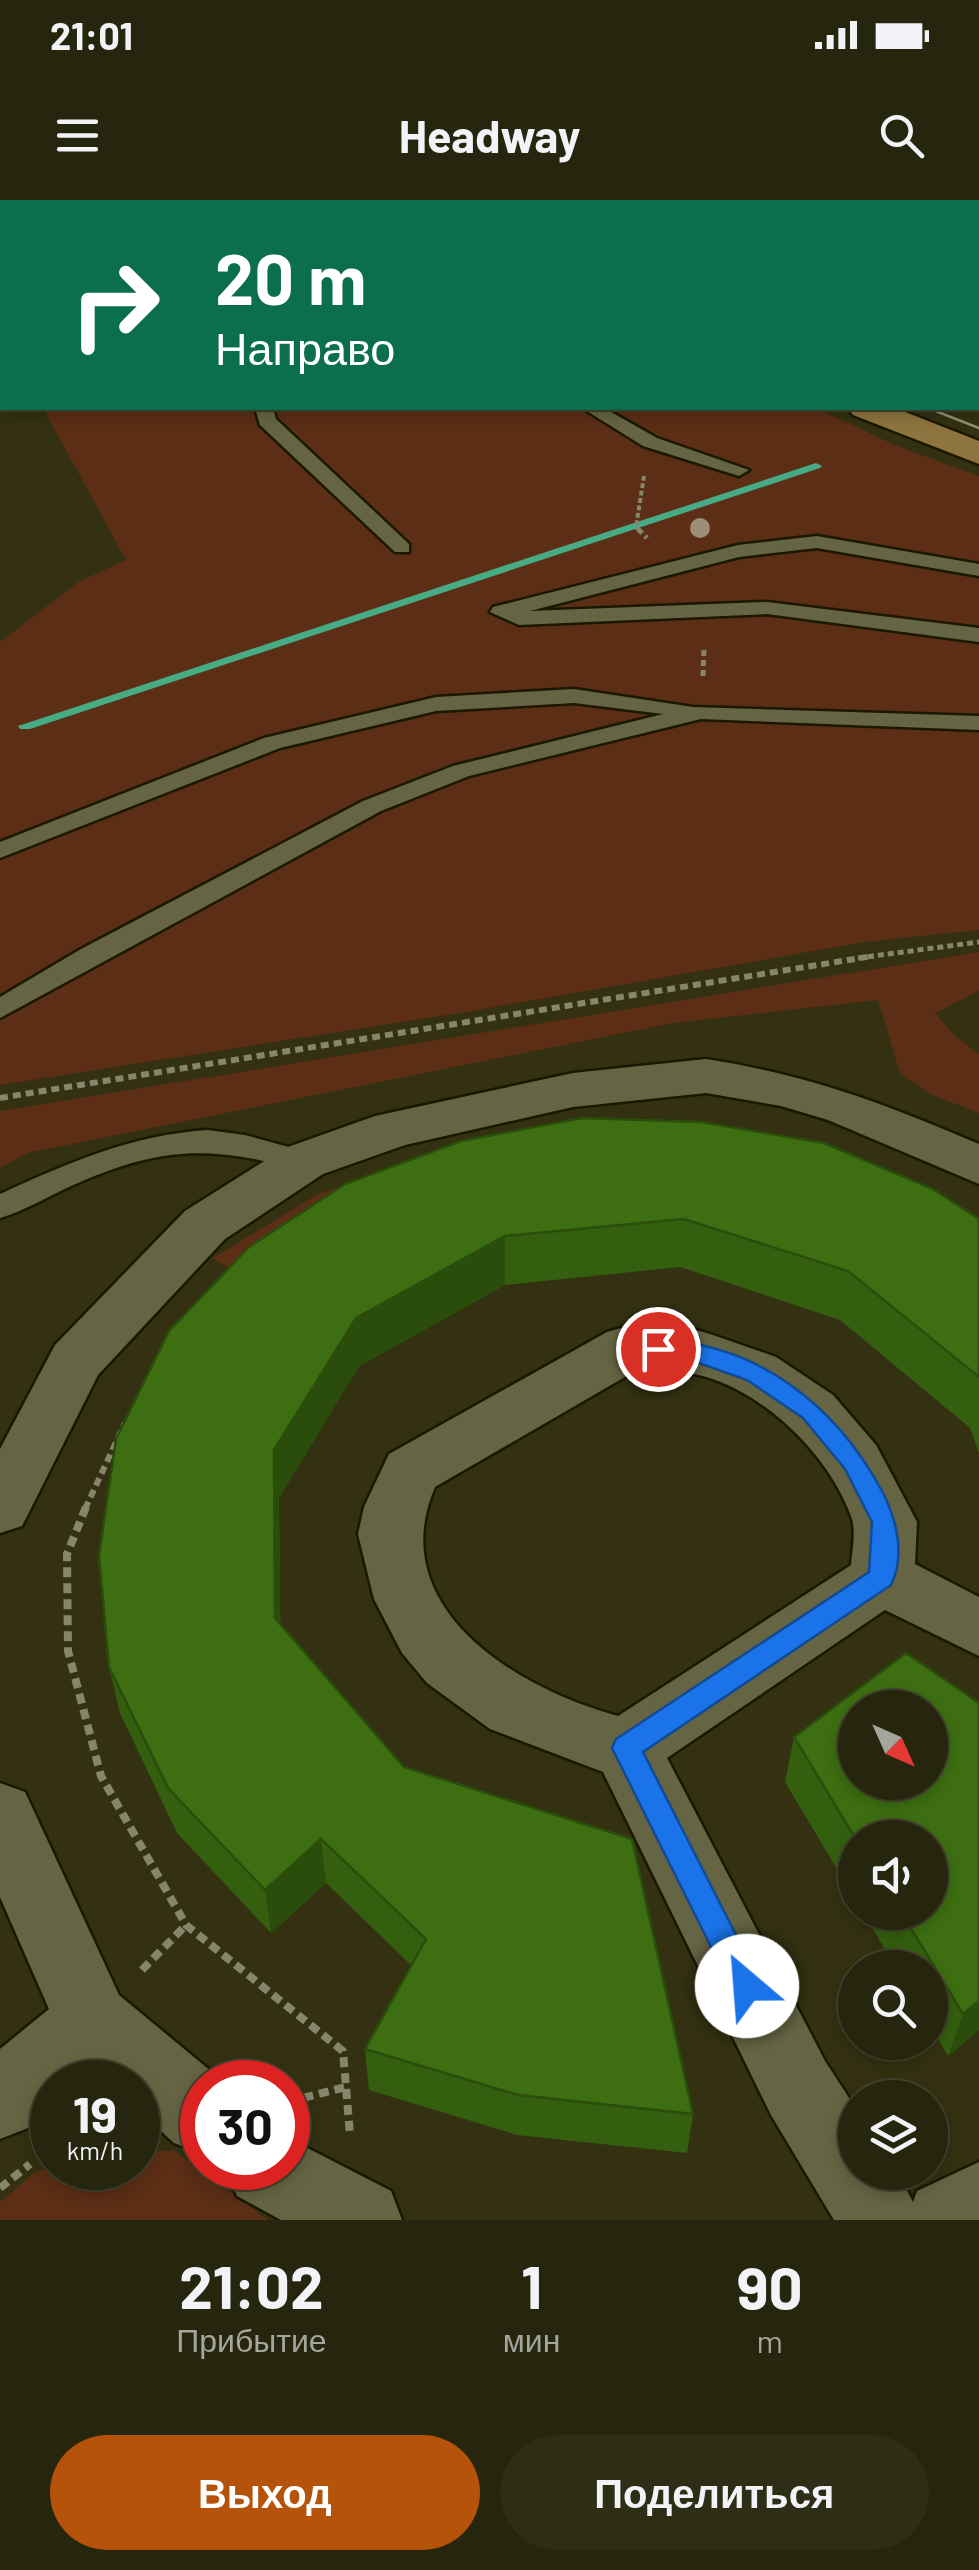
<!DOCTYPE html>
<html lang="ru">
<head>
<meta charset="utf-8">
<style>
	:root { --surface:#26250d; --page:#2e2d16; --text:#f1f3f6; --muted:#a4a59d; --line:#42422e; --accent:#b45309 }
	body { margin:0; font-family:Barlow,sans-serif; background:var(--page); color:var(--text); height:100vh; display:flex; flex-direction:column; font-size:38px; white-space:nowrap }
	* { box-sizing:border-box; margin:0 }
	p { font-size:32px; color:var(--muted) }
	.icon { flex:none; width:55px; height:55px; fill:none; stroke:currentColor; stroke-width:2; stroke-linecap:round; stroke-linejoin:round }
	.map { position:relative; height:2020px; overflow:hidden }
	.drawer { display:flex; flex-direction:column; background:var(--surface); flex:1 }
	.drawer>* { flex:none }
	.banner { position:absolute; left:0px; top:0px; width:980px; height:210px; box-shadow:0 5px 15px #0003,0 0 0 2px var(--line); background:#0b6e4f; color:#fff; overflow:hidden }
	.needle { width:65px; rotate:135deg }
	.buttons { position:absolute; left:838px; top:1490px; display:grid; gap:20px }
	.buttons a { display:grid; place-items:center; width:110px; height:110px; border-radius:50%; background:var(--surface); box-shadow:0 5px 15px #0003,0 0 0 2px var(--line); font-size:50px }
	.speed { position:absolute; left:30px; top:1860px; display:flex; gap:20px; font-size:50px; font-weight:700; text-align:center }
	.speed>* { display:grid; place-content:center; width:130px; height:130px; border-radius:50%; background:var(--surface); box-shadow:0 5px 15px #0003,0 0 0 2px var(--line); line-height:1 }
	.speed small { font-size:25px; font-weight:400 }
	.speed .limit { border:15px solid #d22; background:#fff; color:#111 }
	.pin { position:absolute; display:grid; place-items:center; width:85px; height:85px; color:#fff; margin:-42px; border:5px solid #fff; border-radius:50%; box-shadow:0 2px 10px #0007 }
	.me { position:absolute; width:110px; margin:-55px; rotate:333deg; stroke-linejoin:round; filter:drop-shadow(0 0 8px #0008) }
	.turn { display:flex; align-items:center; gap:35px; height:210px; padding:0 50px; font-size:45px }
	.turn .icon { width:130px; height:130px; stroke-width:2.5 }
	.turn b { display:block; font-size:70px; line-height:85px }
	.eta { display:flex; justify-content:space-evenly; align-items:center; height:170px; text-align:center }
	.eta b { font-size:60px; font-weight:700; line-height:70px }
	.button { display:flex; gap:20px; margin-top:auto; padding:20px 50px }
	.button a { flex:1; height:115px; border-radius:60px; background:var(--accent); color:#fff; font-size:40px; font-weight:700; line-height:115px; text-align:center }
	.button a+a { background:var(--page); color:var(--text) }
	.status { display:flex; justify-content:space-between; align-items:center; height:70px; padding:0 50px; background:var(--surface); direction:ltr }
	.status svg { height:28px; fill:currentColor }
	header { display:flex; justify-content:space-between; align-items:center; height:130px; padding:0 50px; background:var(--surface); font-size:45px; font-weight:700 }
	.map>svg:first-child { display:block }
	.green { fill:#5b2e15 }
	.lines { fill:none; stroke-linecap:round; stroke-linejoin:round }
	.stream { fill:#47ac86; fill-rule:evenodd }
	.lane-casing { stroke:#1b1800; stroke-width:5 }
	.street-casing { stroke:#1b1800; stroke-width:5 }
	.primary-casing { stroke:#1b1800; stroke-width:5 }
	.path-far3 { stroke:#87856c; stroke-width:4; stroke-dasharray:5 2.5; stroke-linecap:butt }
	.path-far2 { stroke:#87856c; stroke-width:5; stroke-dasharray:6 4; stroke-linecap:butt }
	.path-far1 { stroke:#87856c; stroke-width:6; stroke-dasharray:8 5; stroke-linecap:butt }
	.path { stroke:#87856c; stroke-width:8; stroke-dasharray:10 6; stroke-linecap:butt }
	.lane { fill:#656443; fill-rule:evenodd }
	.street { fill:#656443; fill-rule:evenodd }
	.primary { fill:#8e743e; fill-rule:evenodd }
	.tram { stroke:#919078; stroke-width:2.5 }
	.tree { fill:#9d8e79 }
	.wall { fill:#345f0f; fill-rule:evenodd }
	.shaded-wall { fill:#2b4d0c }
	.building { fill:#3d6e11; stroke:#2b4d0c; stroke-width:2.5; fill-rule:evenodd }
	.route { fill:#1a73e8; stroke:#114b97; stroke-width:2.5 }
</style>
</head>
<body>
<div class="status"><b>21:01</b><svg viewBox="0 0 49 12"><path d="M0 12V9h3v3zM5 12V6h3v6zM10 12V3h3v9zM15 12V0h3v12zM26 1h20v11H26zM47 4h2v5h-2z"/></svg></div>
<header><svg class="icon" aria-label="menu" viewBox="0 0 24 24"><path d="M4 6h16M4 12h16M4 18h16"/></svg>Headway<svg class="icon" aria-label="search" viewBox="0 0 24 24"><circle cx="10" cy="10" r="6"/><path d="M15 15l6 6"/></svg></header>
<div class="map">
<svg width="979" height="2020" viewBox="0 0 979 2020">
	<rect width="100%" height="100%" fill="#333111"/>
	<g class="green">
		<path d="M0 0H673L2 2 0 186Z"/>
		<path d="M43 208H816L897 246 979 276V730L865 742 466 812 0 885V442L78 382 126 360Z"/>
		<path d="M979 752V791L935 813 955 836 979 854V913L930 894 900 873 878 800 673 823 27 953 0 968V911Z"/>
		<path d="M428 956 232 1070 213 1058 318 994Z"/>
		<path d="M138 1950 175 1951 268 2020H0V2002L33 1974 52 1965 138 1968Z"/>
	</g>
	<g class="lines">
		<path class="stream" d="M816 263 822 266 820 268 30 529H20L18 526Z"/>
		<g class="lane-casing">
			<g id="lane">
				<path d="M471 0H487L488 2H472Z"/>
				<path d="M255 208H273L276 219 409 344V352H395L260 225Z"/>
				<path d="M582 208H604L657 238 749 270 739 276 643 246Z"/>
				<path d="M817 336 979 364V376L817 348 739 357 530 411 767 402 979 428V442L767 414 519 425 490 412 493 407 738 345Z"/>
				<path d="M574 489 693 507 979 516V530L701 519 469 576 381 611 0 818V797L81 749 363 601 453 566 663 514 574 503 436 511 280 548 0 658V642L264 538 436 497Z"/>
				<path d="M207 930 245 935 314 954 319 961 304 971C215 946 164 945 78 983 52 994 27 1010 0 1018V994C67 963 132 935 207 930Z"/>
			</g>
		</g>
		<g class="street-casing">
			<g id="street">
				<path d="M706 859C809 875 883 903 979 944V984L828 920 781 906 706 893 573 907 405 945 323 974 225 1039 98 1175 22 1326 0 1333V1249L55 1145 185 1011 285 948 375 916 573 873Z"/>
				<path d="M628 1126 689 1128 710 1134 776 1157 833 1195 876 1245 917 1322 915 1364 979 1397V1456L885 1410 667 1558 825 1861 855 1907V1972H897L913 2002 917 1991 979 1962V2020H834L771 1915 603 1572 490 1529 427 1483 402 1453 374 1399 358 1334 364 1307 389 1254 607 1132ZM637 1170C652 1171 668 1170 683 1172 755 1181 829 1252 852 1319 856 1332 852 1351 851 1365L618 1516C520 1490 382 1409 435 1287Z"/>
				<path d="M0 1583 25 1592 119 1795 224 1882H202V1954L174 1943 138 1910V1882H106L92 1871 79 1882H52V1906L28 1928 0 1939V1849L49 1809 0 1697Z"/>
				<path d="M288 1938 391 1991 402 2020H281L237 1996 225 1968H288Z"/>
			</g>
		</g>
		<g class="primary-casing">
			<g id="primary">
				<rect x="978" y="145" width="1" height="21"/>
				<path d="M848 208H895L979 241V264L853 215Z"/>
			</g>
		</g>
		<g class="path-far3">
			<path d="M157 2 166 0"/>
			<path d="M318 2 329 0"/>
			<path d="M640 331 636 327 644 276"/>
		</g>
		<g class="path-far2">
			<path d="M638 329 647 338"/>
			<path d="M703 476 704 448"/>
			<path d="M858 758 979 742"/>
		</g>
		<g class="path-far1">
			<path d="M0 898 873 756"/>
			<path d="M85 1309 125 1223"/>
		</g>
		<g class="path">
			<path d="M86 1307 67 1354 68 1451 101 1576 186 1725 343 1851 350 1935"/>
			<path d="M142 1770 186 1725"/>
			<path d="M288 1902 346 1887"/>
			<path d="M0 1988 30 1964"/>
		</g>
		<use href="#lane" class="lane"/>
		<use href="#street" class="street"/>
		<use href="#primary" class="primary"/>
		<path class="tram" d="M928 208 979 228"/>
	</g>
	<circle class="tree" cx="700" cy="328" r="10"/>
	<g class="wall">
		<path d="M345 984 979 1019V1253L970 1228 840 1120 680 1067 505 1085 359 1166 279 1298 280 1424 693 1914 687 1953 517 1935 369 1890 365 1849 412 1766 326 1683 271 1733 177 1633 120 1513 109 1467Z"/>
		<path d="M906 1453 979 1503V1830L948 1856 930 1825V1768H896L863 1712H930V1638H855V1699L785 1582 794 1537ZM855 1508H930V1582H855Z"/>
	</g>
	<g class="shaded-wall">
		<path d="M505 1036V1085L359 1166 279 1298 281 1464 275 1418 274 1250 356 1118Z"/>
		<path d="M321 1639 326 1683 271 1733 265 1690Z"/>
		<path d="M979 1801V1830L948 1856 963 1814Z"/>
	</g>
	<g class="building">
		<path d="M582 918 701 922 824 943 933 989 979 1019V1177L848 1071 684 1019 505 1036 356 1118 274 1250 275 1418 404 1567 632 1639 693 1914 518 1895 365 1849 426 1739 321 1639 265 1690 168 1588 109 1467 99 1356 116 1239 169 1131 249 1047 345 984 461 941Z"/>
		<path d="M906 1453 979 1503V1801L963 1814 901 1712H930V1638H855L794 1537ZM855 1508H930V1582H855Z"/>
	</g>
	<path class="route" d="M658 1140C758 1143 836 1206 882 1291 896 1318 906 1355 891 1385L643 1552 762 1786 758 1797 747 1801 736 1797 612 1548 616 1539 869 1372 872 1322 845 1269 803 1218 747 1180 688 1159 650 1155 646 1149Z"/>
</svg>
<div class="buttons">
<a><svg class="needle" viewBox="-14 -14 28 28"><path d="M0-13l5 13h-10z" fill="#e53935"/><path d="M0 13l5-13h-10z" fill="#a4a59d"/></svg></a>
<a><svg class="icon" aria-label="sound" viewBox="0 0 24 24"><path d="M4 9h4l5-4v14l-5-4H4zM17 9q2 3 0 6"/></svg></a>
<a><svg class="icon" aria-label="search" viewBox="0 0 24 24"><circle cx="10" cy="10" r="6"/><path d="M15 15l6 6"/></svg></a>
<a><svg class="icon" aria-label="layers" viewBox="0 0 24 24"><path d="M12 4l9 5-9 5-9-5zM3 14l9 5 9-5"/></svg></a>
</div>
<div class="speed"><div>19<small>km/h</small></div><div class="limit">30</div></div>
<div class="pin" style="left:658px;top:1149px;background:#d93025"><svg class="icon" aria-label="arrive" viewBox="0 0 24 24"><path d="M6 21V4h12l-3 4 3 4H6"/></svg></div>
<svg class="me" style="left:747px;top:1786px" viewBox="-20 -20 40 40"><circle r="19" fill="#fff"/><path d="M0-13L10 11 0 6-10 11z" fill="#1a73e8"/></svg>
<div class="banner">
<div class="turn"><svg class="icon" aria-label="right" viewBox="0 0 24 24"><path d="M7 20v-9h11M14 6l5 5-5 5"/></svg><div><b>20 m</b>Направо</div></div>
</div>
</div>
<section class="drawer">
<div class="eta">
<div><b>21:02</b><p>Прибытие</p></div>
<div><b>1</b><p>мин</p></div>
<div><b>90</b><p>m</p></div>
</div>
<div class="button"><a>Выход</a><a>Поделиться</a></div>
</section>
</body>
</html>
